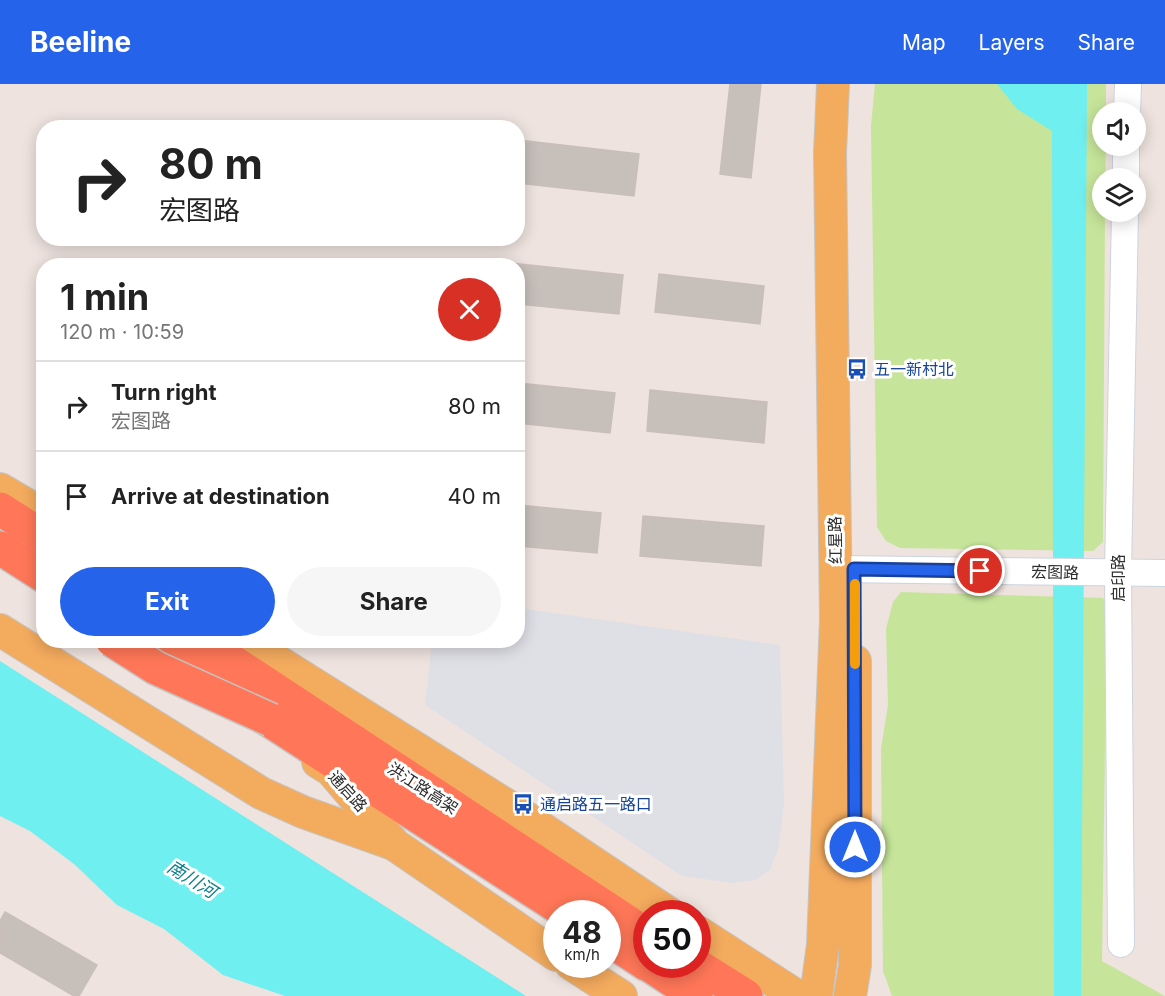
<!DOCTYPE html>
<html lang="en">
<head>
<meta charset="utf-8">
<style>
	:root { --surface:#fff; --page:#f6f6f6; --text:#222; --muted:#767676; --line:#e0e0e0; --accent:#2563eb }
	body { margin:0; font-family:Inter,"Noto Sans SC",sans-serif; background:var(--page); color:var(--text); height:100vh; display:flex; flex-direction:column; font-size:22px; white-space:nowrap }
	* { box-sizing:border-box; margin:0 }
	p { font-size:20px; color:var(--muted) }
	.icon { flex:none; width:33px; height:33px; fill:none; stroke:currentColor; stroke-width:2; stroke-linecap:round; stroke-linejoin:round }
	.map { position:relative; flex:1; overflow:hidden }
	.sheet { position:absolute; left:36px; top:174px; width:489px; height:390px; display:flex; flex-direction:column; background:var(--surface); border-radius:24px; box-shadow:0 3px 15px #0003 }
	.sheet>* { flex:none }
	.top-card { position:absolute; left:36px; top:36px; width:489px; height:126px; border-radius:24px; box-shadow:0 3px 15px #0003; background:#fff; color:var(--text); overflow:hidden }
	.tools { position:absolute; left:1092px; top:18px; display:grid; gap:12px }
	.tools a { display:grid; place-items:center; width:54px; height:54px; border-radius:50%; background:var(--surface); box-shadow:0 3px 15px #0003; font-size:30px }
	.speed { position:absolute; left:543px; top:816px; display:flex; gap:12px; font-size:30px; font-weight:700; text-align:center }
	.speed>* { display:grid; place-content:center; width:78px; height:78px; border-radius:50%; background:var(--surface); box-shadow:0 3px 15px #0003; line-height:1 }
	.speed small { font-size:15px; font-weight:400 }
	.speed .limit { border:9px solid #d22; background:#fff; color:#111 }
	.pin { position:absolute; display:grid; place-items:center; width:51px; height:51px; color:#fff; margin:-26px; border:3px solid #fff; border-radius:50%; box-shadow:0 2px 6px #0007 }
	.me { position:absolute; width:66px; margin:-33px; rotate:0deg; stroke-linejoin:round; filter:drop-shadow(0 0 4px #0008) }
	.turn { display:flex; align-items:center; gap:21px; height:126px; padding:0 24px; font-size:27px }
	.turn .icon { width:78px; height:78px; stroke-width:2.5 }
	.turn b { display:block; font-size:42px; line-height:51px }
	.round { display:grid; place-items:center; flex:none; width:63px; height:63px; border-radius:32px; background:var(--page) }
	.headline { display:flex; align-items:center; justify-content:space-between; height:102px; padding:0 24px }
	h1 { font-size:36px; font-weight:700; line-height:45px }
	.action { display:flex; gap:12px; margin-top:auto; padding:12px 24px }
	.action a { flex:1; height:69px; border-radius:36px; background:var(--accent); color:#fff; font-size:24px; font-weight:700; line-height:69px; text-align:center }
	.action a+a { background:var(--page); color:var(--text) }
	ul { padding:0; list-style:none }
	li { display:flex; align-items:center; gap:18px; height:90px; padding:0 24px; border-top:2px solid var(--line) }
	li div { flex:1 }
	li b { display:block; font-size:22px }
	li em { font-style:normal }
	header { display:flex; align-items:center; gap:36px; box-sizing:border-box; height:84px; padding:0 30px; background:var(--accent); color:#fff }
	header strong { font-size:28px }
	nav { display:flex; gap:33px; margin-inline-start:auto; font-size:21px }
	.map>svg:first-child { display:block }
	.industrial { fill:#dfdfe6 }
	.green { fill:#c6e59a }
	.water { fill:#70eff1 }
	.building { fill:#c6bfba; stroke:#cabfb8; stroke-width:1.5 }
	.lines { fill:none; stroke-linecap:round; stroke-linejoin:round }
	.minor-casing { stroke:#ccd4de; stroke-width:28 }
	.major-casing { stroke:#c4c4c4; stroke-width:34 }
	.highway-casing { stroke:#c4c4c4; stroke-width:36 }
	.minor { stroke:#fff; stroke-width:26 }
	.major { stroke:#f3ab5e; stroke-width:32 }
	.highway { stroke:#ff7758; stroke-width:33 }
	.highway-bridge-casing { stroke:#c4c4c4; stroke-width:36; stroke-linecap:butt }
	.highway-bridge { stroke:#ff7758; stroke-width:33 }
	.route-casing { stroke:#184099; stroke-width:15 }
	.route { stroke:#2563eb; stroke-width:10 }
	.slow { stroke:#f59e0b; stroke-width:10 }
	.labels { text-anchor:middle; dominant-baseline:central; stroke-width:6; stroke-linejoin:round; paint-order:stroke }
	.transit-label { font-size:16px; fill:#164399; stroke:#fff; text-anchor:start }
	.street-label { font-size:16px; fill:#2c2c2c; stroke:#fff }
	.water-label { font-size:18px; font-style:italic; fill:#0c808b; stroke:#fff }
</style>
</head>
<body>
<header>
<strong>Beeline</strong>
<nav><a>Map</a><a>Layers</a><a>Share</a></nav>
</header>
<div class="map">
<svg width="1165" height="912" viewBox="0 0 1165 912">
	<rect width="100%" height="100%" fill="#eee3de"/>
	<path class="industrial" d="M518 524 780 561 784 720 778 765 770 786 755 796 733 799 682 792 425 621 432 557 518 556Z"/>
	<g class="green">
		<path d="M875 0H1106V28H1102V62H1106L1105 94H1102V128H1105L1103 458 1093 467 900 464 886 457 877 443 871 42Z"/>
		<path d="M901 508 1103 514 1107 521 1102 877 1165 912H892L883 887 881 665 888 621 886 545 893 518Z"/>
	</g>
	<g class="water">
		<path d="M997 0H1087L1081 912H1054L1052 47 1017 25Z"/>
		<path d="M0 577 526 912H285L223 891 164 845 117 821 74 780 30 747 0 732Z"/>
	</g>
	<g class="building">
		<path d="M730 0H761L751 94 720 90Z"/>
		<path d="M518 56 639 70 634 112 518 99Z"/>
		<path d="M502 178 623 191 619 230 518 220V182H502Z"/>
		<path d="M659 190 764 202 760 240 655 228Z"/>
		<path d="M518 299 615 309 610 349 518 339Z"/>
		<path d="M650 306 767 318 764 359 647 347Z"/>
		<path d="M518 421 601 429 597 469 518 462Z"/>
		<path d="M643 432 764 442 761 482 640 472Z"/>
		<path d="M5 828 97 881 79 912H74L0 869V837Z"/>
	</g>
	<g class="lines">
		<g class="minor-casing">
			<g id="minor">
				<path d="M1127 28 1128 0"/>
				<path d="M1126 94V62"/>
				<path d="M836 485 1165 489"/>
				<path d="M1121 860 1118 488 1125 128"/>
			</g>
		</g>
		<g class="major-casing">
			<g id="major">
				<path d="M0 405 44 431"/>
				<path d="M0 546 261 709 303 728 393 760"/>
				<path d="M244 556 519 729 670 830"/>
				<path d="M318 678 331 686 395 761 556 871"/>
				<path d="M698 848 797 912"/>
				<path d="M571 880 621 912"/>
				<path d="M816 912 823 861 836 535 830 69 833 0"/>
				<path d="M850 912 855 881V577"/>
			</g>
		</g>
		<g class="highway-casing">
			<g id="highway">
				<path d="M0 425 44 453"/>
				<path d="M0 464 44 492"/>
				<path d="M145 556 569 830"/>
				<path d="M200 556 646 850"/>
				<path d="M608 855 646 880"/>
				<path d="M648 880 696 912"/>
				<path d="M695 880 746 912"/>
			</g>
		</g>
		<use href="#minor" class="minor"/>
		<use href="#major" class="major"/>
		<use href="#highway" class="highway"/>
		<g class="highway-bridge-casing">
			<path id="highway-bridge" d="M112 556 156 584 271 636"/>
		</g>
		<use href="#highway-bridge" class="highway-bridge"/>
	</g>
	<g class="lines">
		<g class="route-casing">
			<path id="route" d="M855 763 854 485 980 487"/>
		</g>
		<use href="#route" class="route"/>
		<path class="slow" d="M855 500V580"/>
	</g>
	<defs>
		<g id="bus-bare" transform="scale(1.62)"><path d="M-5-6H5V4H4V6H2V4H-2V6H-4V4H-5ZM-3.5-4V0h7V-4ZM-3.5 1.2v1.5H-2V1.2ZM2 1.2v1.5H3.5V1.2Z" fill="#1a4fb4" stroke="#fff" stroke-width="2.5" paint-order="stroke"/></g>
	</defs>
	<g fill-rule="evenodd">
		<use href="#bus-bare" x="857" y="285"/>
		<use href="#bus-bare" x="523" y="720"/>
	</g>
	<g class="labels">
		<g class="transit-label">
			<text x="874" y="285">五一新村北</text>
			<text x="540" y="720">通启路五一路口</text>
		</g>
		<g class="street-label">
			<text transform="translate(835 456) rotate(-91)">红星路</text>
			<text transform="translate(1055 488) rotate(1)">宏图路</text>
			<text transform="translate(1118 494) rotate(-90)">启印路</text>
			<text transform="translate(423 704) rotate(33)">洪江路高架</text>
			<text transform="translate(348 707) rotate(48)">通启路</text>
		</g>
		<g class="water-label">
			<text transform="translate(192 795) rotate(32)">南川河</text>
		</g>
	</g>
</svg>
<div class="tools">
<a><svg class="icon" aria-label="sound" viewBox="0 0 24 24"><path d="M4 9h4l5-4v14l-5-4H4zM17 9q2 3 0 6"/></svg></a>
<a><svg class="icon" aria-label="layers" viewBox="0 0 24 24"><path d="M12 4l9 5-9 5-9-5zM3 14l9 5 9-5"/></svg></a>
</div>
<div class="speed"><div>48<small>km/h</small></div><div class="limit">50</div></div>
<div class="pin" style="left:980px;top:487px;background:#d93025"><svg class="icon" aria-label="arrive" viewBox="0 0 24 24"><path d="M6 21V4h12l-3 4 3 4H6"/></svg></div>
<svg class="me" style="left:855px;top:763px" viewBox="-20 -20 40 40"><circle r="17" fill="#2563eb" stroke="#fff" stroke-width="3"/><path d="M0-11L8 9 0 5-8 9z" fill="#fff"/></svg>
<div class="top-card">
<div class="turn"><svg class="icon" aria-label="right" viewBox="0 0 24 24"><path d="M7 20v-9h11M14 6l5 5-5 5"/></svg><div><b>80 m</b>宏图路</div></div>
</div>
<section class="sheet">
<div class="headline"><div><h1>1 min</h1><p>120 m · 10:59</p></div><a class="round" style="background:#d93025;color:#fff"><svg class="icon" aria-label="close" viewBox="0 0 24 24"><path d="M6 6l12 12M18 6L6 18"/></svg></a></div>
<ul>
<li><svg class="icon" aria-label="right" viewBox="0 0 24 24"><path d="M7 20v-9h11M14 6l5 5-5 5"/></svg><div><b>Turn right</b><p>宏图路</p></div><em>80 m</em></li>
<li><svg class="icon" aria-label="arrive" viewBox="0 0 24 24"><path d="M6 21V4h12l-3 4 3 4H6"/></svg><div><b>Arrive at destination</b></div><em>40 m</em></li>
</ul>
<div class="action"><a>Exit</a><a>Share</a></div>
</section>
</div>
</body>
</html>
